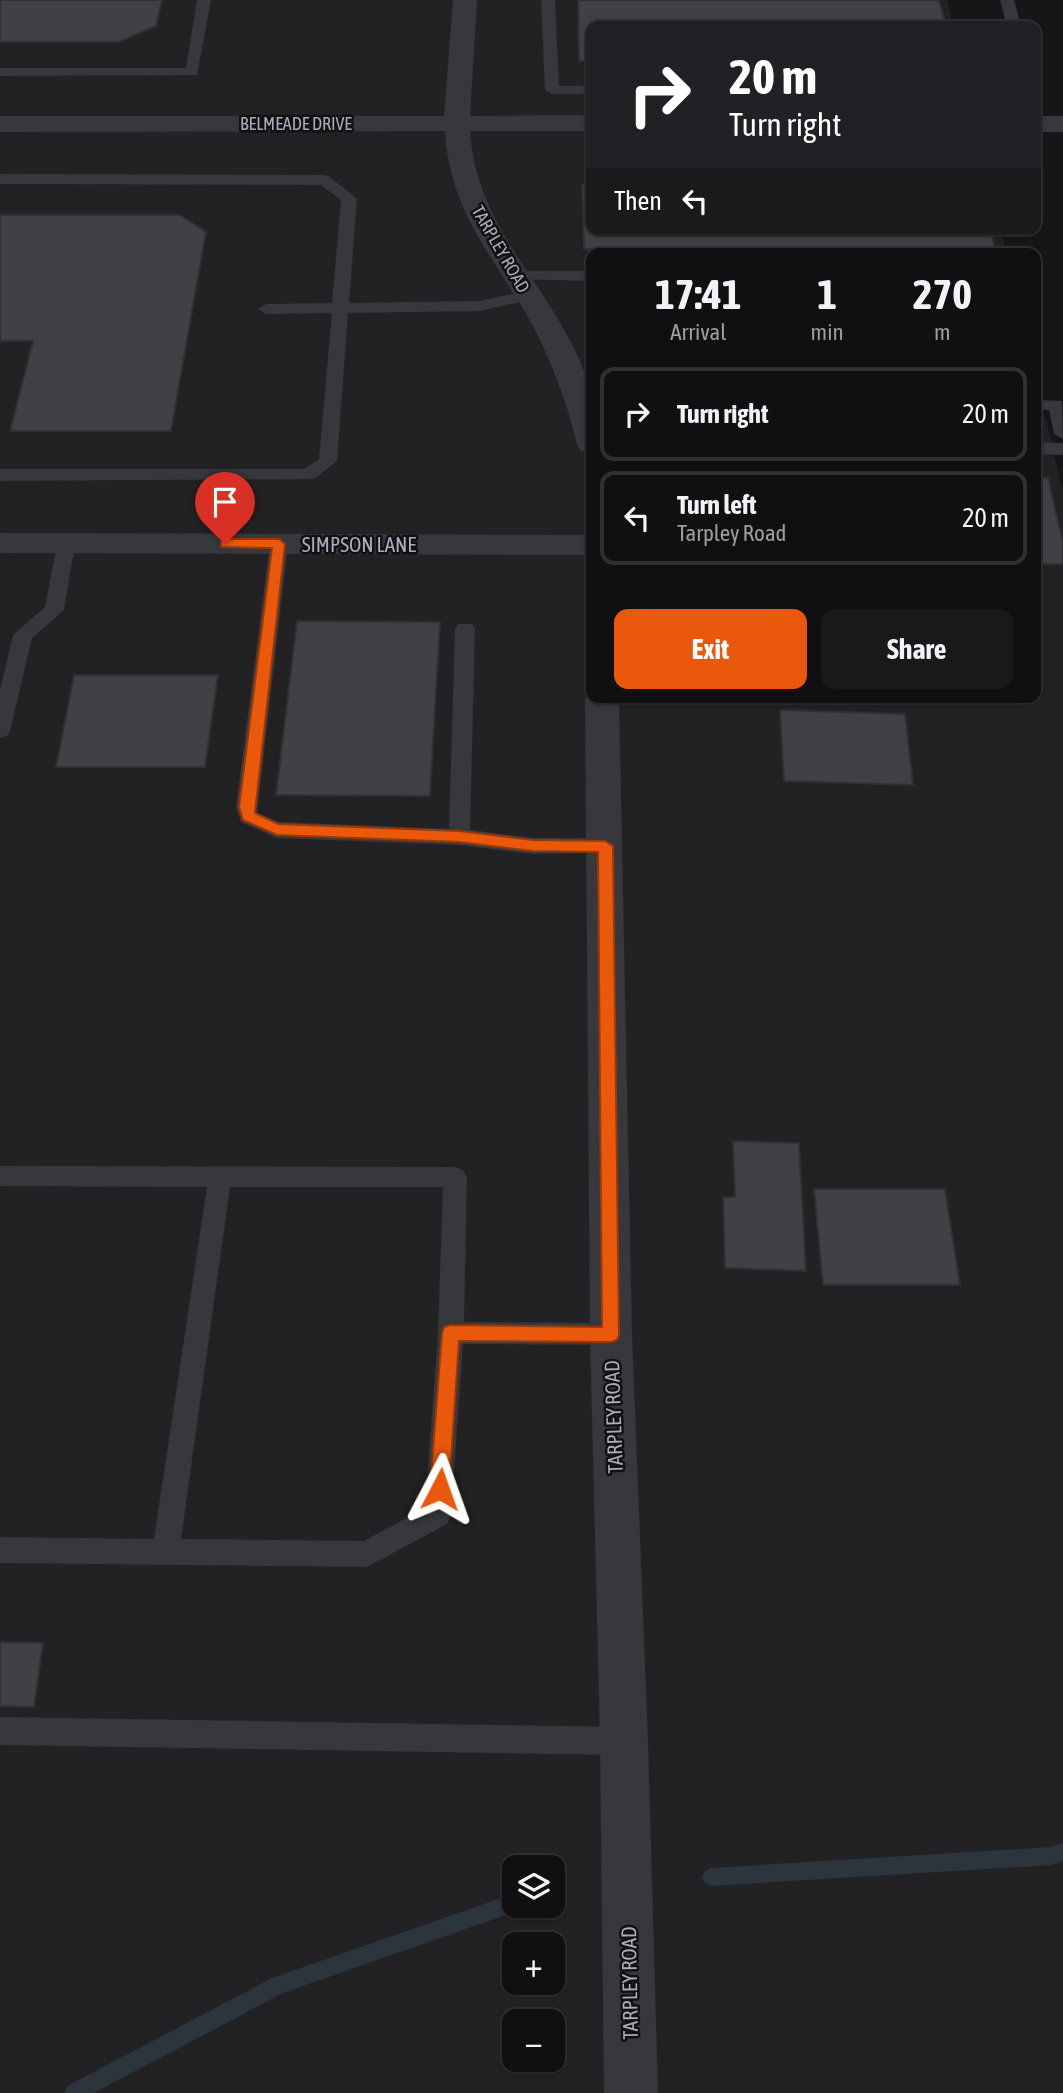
<!DOCTYPE html>
<html lang="en">
<head>
<meta charset="utf-8">
<style>
	:root { --surface:#101012; --page:#19191b; --text:#f1f3f6; --muted:#9c9d9f; --line:#303032; --accent:#ea580c }
	body { margin:0; font-family:"Asap Condensed",sans-serif; background:var(--page); color:var(--text); height:100vh; display:flex; flex-direction:column; font-size:26px; white-space:nowrap }
	* { box-sizing:border-box; margin:0 }
	p { font-size:23px; color:var(--muted) }
	.icon { flex:none; width:38px; height:38px; fill:none; stroke:currentColor; stroke-width:2; stroke-linecap:round; stroke-linejoin:round }
	.map { position:relative; flex:1; overflow:hidden }
	.details { position:absolute; left:586px; top:248px; width:455px; height:455px; display:flex; flex-direction:column; background:var(--surface); border-radius:14px; box-shadow:0 2px 5px #0004,0 0 0 2px var(--line) }
	.details>* { flex:none }
	.top-card { position:absolute; left:586px; top:21px; width:455px; height:214px; border-radius:14px; box-shadow:0 2px 5px #0004,0 0 0 2px var(--line); background:#202124; color:#fff; overflow:hidden }
	.controls { position:absolute; left:502px; top:1855px; display:grid; gap:14px }
	.controls a { display:grid; place-items:center; width:63px; height:63px; border-radius:14px; background:var(--surface); box-shadow:0 2px 5px #0004,0 0 0 2px var(--line); font-size:35px }
	.pin { position:absolute; display:grid; place-items:center; width:60px; height:60px; color:#fff; margin:-72px -30px; border-radius:50% 50% 50% 0; rotate:-45deg; box-shadow:0 0 7px #0007 }
	.pin .icon { rotate:45deg }
	.me { position:absolute; width:77px; margin:-38px; rotate:4deg; stroke-linejoin:round; filter:drop-shadow(0 0 5px #0008) }
	.turn { display:flex; align-items:center; gap:24px; height:147px; padding:0 28px; font-size:32px }
	.turn .icon { width:91px; height:91px; stroke-width:2.5 }
	.turn b { display:block; font-size:49px; line-height:60px }
	.then { display:flex; align-items:center; height:66px; padding:0 28px; background:#0003; gap:14px; font-size:26px }
	.eta { display:flex; justify-content:space-evenly; align-items:center; height:119px; text-align:center }
	.eta b { font-size:42px; font-weight:700; line-height:49px }
	.button { display:flex; gap:14px; margin-top:auto; padding:14px 28px }
	.button a { flex:1; height:80px; border-radius:14px; background:var(--accent); color:#fff; font-size:28px; font-weight:700; line-height:80px; text-align:center }
	.button a+a { background:var(--page); color:var(--text) }
	ul { padding:0; list-style:none }
	li { display:flex; align-items:center; gap:21px; height:94px; margin:0 14px 10px; padding:0 14px; border:4px solid var(--line); border-radius:14px }
	li div { flex:1 }
	li b { display:block; font-size:26px }
	li em { font-style:normal }
	.map>svg:first-child { display:block }
	.built { fill:#222225; fill-rule:evenodd }
	.lines { fill:none; stroke-linecap:round; stroke-linejoin:round }
	.stream { fill:#2c353c; fill-rule:evenodd }
	.building { fill:#404145; stroke:#303034; stroke-width:2 }
	.service { fill:#37383d; fill-rule:evenodd }
	.minor { fill:#37383d; fill-rule:evenodd }
	.route { fill:#ea580c; stroke:#983908; stroke-width:2 }
	.labels { text-anchor:middle; dominant-baseline:central; stroke-width:5; stroke-linejoin:round; paint-order:stroke }
	.far-street-label { font-size:18px; fill:#a8adb8; stroke:#111113 }
	.street-label { font-size:21px; fill:#a8adb8; stroke:#111113 }
</style>
</head>
<body>
<div class="map">
<svg width="1063" height="2093" viewBox="0 0 1063 2093">
	<rect width="100%" height="100%" fill="#161618"/>
	<path class="built" d="M0 0H947L953 26H592V229H1001L1007 254H592V698H1036V378L1063 492V2093H0ZM514 1867H553V1906H514ZM514 1944H553V1983H514ZM514 2021H553V2060H514Z"/>
	<g class="lines">
		<g class="stream">
			<path d="M1063 1843V1861L1051 1865 711 1886 705 1883 702 1877 705 1871 711 1868 1051 1847Z"/>
			<path d="M513 1894 514 1906H521L520 1910 283 1993 94 2093H64L67 2086 272 1978Z"/>
		</g>
	</g>
	<g class="building">
		<path d="M0 0H162L156 26 119 42H0Z"/>
		<path d="M578 0H939L946 26H592V61H579Z"/>
		<path d="M582 185H592V229H990L995 248 584 249Z"/>
		<path d="M0 215H180L206 232 171 431H10L33 341H0Z"/>
		<path d="M1036 478H1048L1063 543V564H1036Z"/>
		<path d="M297 621 440 622 430 796 276 795Z"/>
		<path d="M74 675H218L205 767H56Z"/>
		<path d="M780 710 905 714 913 785 784 781Z"/>
		<path d="M733 1141 799 1143 806 1271 725 1268 723 1197H735Z"/>
		<path d="M814 1189H945L960 1285H823Z"/>
		<path d="M0 1642 43 1643 34 1707 0 1706Z"/>
	</g>
	<g class="lines">
		<g class="service">
			<path d="M197 0H211L197 75 0 76V68H186Z"/>
			<path d="M541 0H555L559 86H592V94H552L545 90Z"/>
			<path d="M1000 0H1014L1021 26H1007Z"/>
			<path d="M0 174 325 175 330 177 357 199 349 303 480 301 527 291 535 296 533 299 480 311 348 313 337 461 314 479 0 481V469H304L319 459 332 313 266 314 258 309 266 304 332 303 341 200 321 185 0 184Z"/>
			<path d="M513 271H592V281L507 279 505 276Z"/>
			<path d="M1036 400 1062 401 1063 439 1054 434 1049 410H1036Z"/>
			<path d="M1036 442 1063 443V455L1036 454Z"/>
			<path d="M66 538 73 540 75 544 64 610 32 638 10 731 7 736 0 738V690L13 635 45 607 57 544 59 540Z"/>
			<path d="M279 538 286 540 288 544 257 813 279 822 449 829 455 629 458 624H472L475 629 470 830 533 838H605L612 840 616 846 612 852 533 854 459 845 277 838 241 822 236 807 270 544 272 540Z"/>
			<path d="M0 1166 455 1167 463 1170 467 1177 464 1322 611 1323 620 1326 624 1334 620 1342 611 1345 463 1344 451 1515 447 1524 367 1567 0 1563V1537L154 1539 207 1187 0 1186ZM230 1187H443L438 1333 425 1508 364 1541 181 1539Z"/>
			<path d="M0 1717 624 1727 634 1731 638 1741 634 1751 624 1755 0 1745Z"/>
		</g>
		<g class="minor">
			<path d="M453 0H477L470 116 592 115V131H470C477 238 562 293 590 389 596 408 592 434 592 453L581 451 577 444C566 400 551 359 529 319 492 255 449 209 445 131L0 132V116H444Z"/>
			<rect x="1036" y="116" width="27" height="16"/>
			<path d="M0 533 592 535V555L0 553Z"/>
			<path d="M592 689V698H619L632 1334 648 1741 658 2093H604L600 1741 590 1334 585 698Z"/>
		</g>
	</g>
	<path class="route" d="M225 539H279L285 544 255 813 278 824 459 831 533 840 605 841 613 846 619 1335 617 1340 611 1342 459 1341 449 1489 446 1495 440 1498 433 1495 430 1489 442 1333 444 1327 450 1325 602 1327 598 852 533 851 459 842 277 835 243 820 239 807 272 548 221 547V541Z"/>
	<g class="labels">
		<g class="far-street-label">
			<text x="296" y="123">BELMEADE DRIVE</text>
			<text transform="translate(501 249) rotate(60)">TARPLEY ROAD</text>
		</g>
		<g class="street-label">
			<text x="359" y="544">SIMPSON LANE</text>
			<text transform="translate(613 1417) rotate(-92)">TARPLEY ROAD</text>
			<text transform="translate(629 1983) rotate(-91)">TARPLEY ROAD</text>
		</g>
	</g>
</svg>
<div class="controls">
<a><svg class="icon" aria-label="layers" viewBox="0 0 24 24"><path d="M12 4l9 5-9 5-9-5zM3 14l9 5 9-5"/></svg></a>
<a>+</a>
<a>−</a>
</div>
<div class="pin" style="left:225px;top:544px;background:#d93025"><svg class="icon" aria-label="arrive" viewBox="0 0 24 24"><path d="M6 21V4h12l-3 4 3 4H6"/></svg></div>
<svg class="me" style="left:440px;top:1489px" viewBox="-20 -20 40 40"><path d="M0-17L14 15 0 8-14 15z" fill="#ea580c" stroke="#fff" stroke-width="4"/></svg>
<div class="top-card">
<div class="turn"><svg class="icon" aria-label="right" viewBox="0 0 24 24"><path d="M7 20v-9h11M14 6l5 5-5 5"/></svg><div><b>20 m</b>Turn right</div></div>
<div class="then">Then<svg class="icon" aria-label="left" viewBox="0 0 24 24"><path d="M17 20v-9H6M10 6l-5 5 5 5"/></svg></div>
</div>
<section class="details">
<div class="eta">
<div><b>17:41</b><p>Arrival</p></div>
<div><b>1</b><p>min</p></div>
<div><b>270</b><p>m</p></div>
</div>
<ul>
<li><svg class="icon" aria-label="right" viewBox="0 0 24 24"><path d="M7 20v-9h11M14 6l5 5-5 5"/></svg><div><b>Turn right</b></div><em>20 m</em></li>
<li><svg class="icon" aria-label="left" viewBox="0 0 24 24"><path d="M17 20v-9H6M10 6l-5 5 5 5"/></svg><div><b>Turn left</b><p>Tarpley Road</p></div><em>20 m</em></li>
</ul>
<div class="button"><a>Exit</a><a>Share</a></div>
</section>
</div>
</body>
</html>
